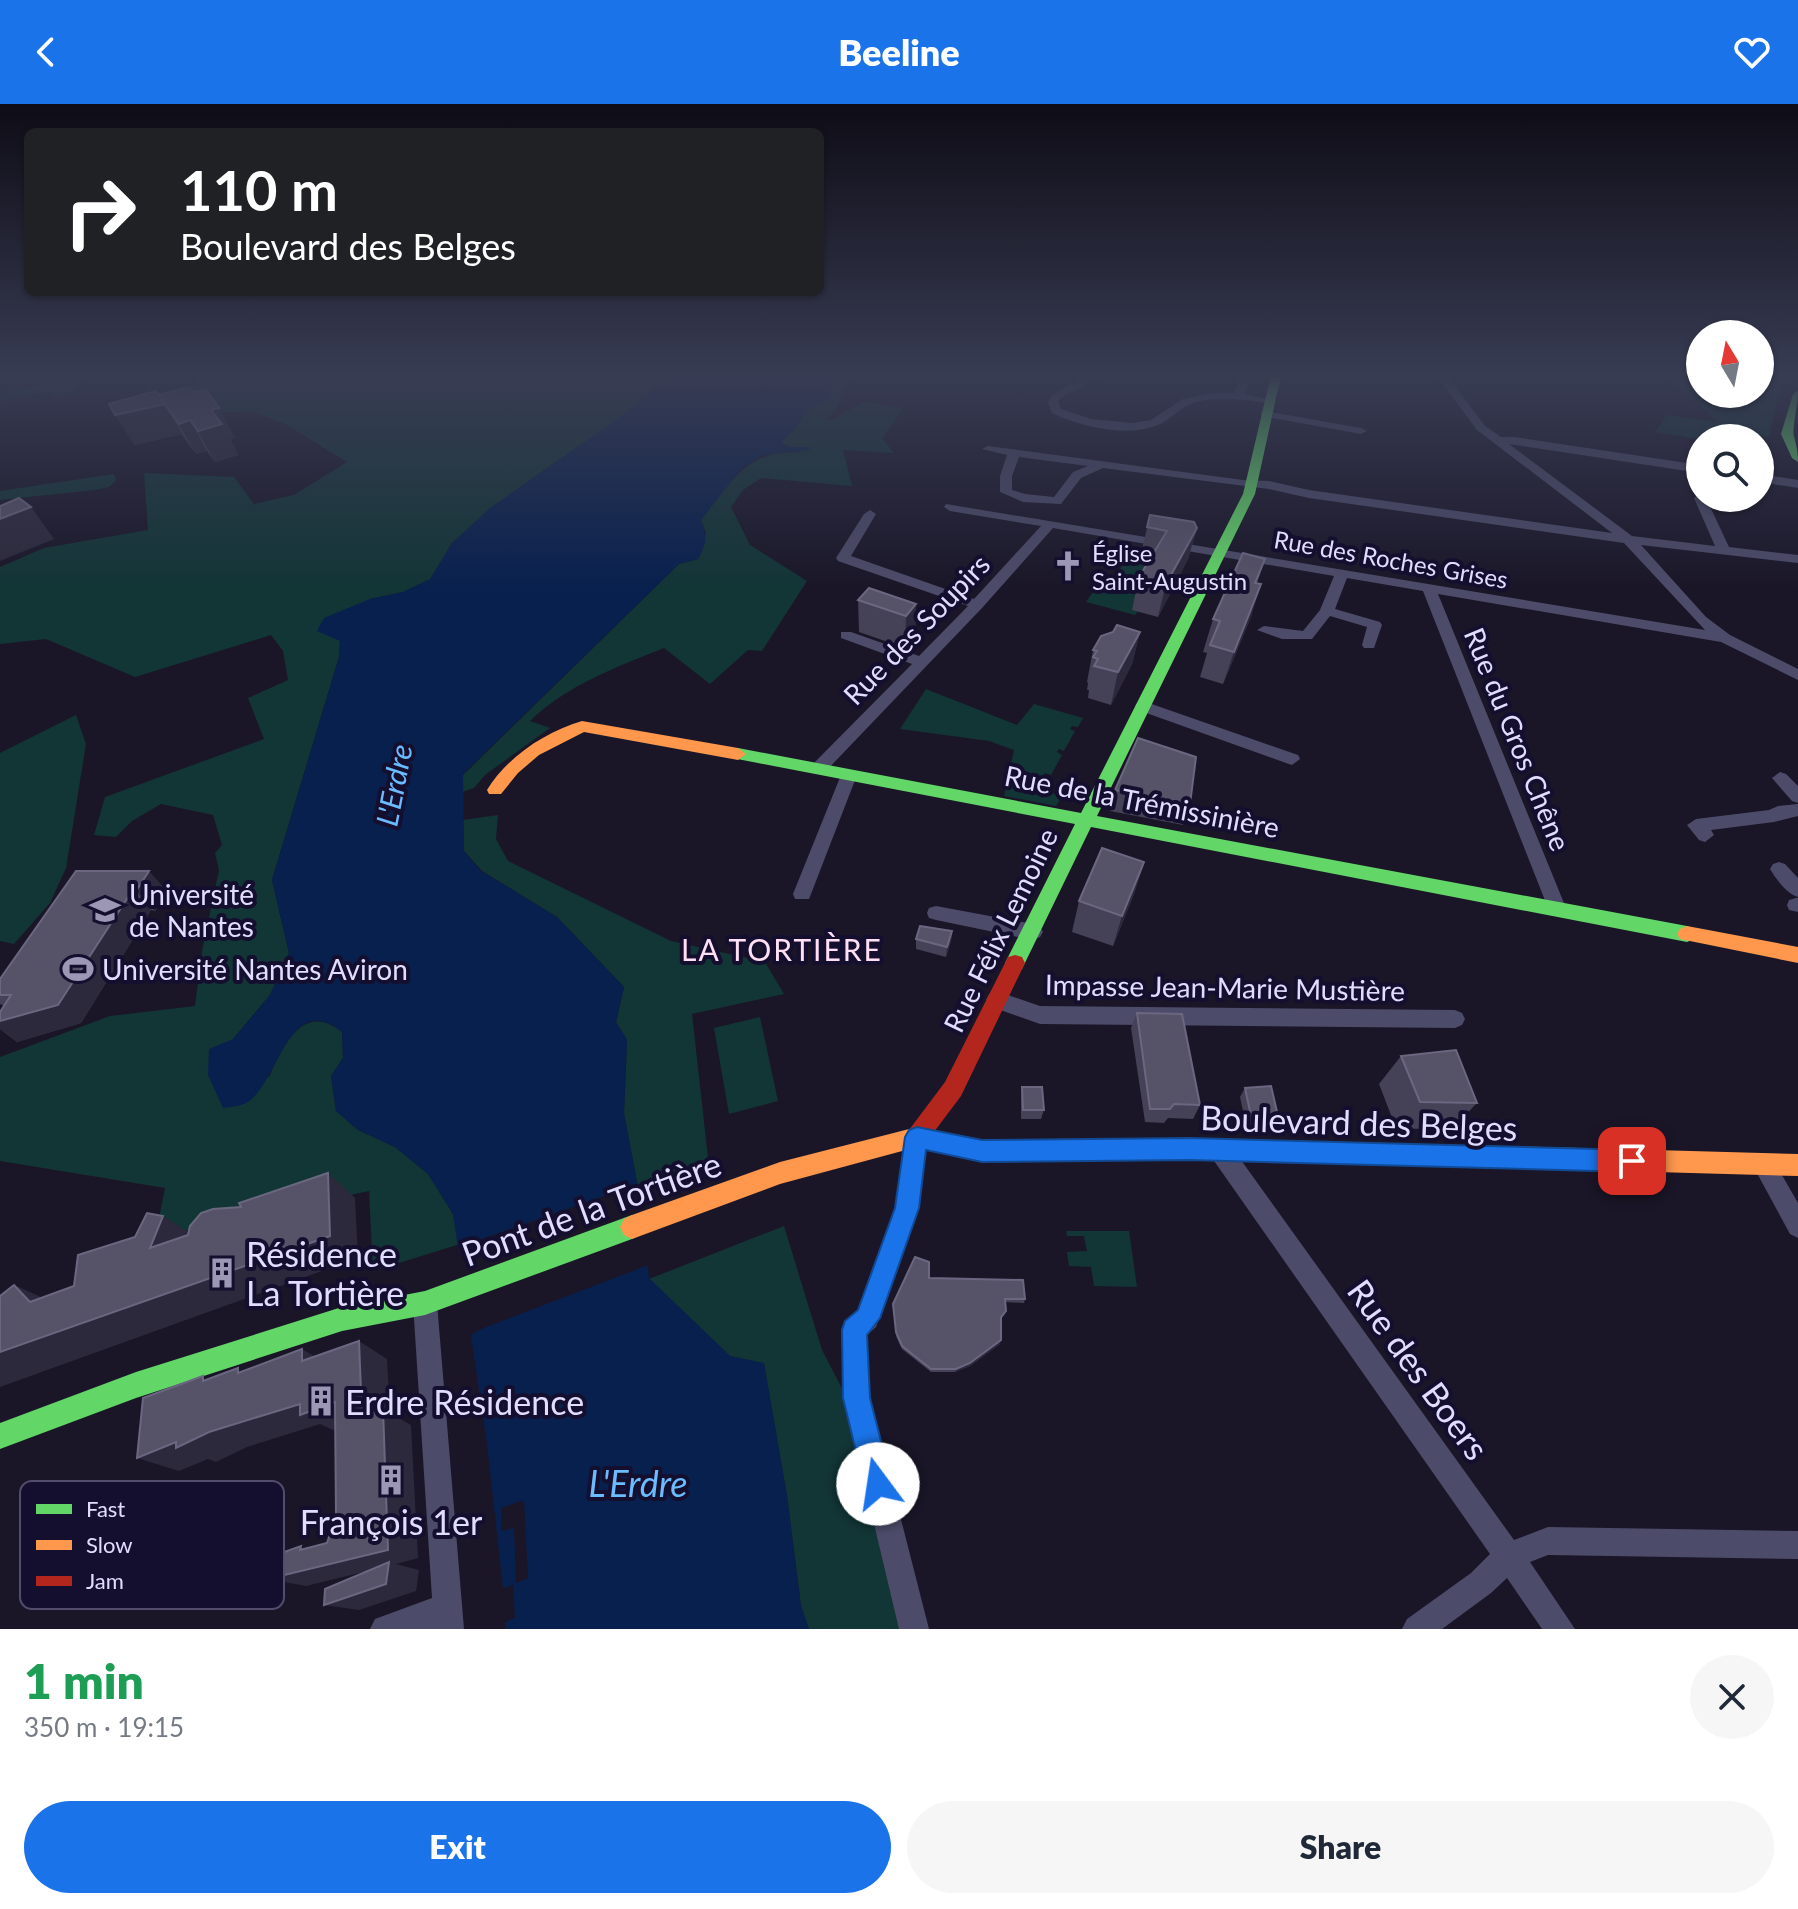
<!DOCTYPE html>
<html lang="en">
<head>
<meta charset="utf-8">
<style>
	:root { --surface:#fff; --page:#f6f6f7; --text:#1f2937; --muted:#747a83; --accent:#1a73e8 }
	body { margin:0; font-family:Lato,sans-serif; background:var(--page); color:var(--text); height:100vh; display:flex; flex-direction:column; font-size:30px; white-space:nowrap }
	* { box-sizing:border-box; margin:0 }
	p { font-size:26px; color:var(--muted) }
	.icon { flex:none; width:44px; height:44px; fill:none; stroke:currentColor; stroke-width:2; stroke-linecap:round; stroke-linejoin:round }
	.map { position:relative; height:1525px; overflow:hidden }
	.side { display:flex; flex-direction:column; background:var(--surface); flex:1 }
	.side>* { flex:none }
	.banner { position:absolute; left:24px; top:24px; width:800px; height:168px; border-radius:12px; box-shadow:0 2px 6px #0004; background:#202124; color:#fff; overflow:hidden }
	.needle { width:52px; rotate:350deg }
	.controls { position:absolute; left:1686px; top:216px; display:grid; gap:16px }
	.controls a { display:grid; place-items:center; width:88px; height:88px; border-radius:50%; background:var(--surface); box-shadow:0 2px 6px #0004; font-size:40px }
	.pin { position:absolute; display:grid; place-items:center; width:68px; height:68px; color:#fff; margin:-34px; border-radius:16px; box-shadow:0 4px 12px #0006 }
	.me { position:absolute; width:88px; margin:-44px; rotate:346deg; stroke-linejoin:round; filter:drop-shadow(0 0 6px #0008) }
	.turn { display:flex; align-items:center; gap:28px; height:168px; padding:0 24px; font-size:36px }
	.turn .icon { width:104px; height:104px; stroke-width:2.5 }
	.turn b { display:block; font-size:56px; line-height:68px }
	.round { display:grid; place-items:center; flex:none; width:84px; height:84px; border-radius:42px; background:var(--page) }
	.headline { display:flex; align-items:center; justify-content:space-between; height:136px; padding:0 24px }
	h1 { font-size:48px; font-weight:800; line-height:60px; color:#1e9e55 }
	.action { display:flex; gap:16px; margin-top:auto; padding:16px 24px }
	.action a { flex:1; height:92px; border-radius:48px; background:var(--accent); color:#fff; font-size:32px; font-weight:800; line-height:92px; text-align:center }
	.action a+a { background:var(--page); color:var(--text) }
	header { display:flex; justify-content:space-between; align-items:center; height:104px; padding:0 24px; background:var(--accent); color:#fff; font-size:36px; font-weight:800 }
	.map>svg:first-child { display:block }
	.green { fill:#123536 }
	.water { fill:#08204e }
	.pier { fill:#1a1628 }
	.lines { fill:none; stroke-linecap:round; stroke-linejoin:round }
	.street { fill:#4c4b69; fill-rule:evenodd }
	.fast { fill:#63d668; fill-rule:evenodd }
	.slow { fill:#ff974d; fill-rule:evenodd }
	.jam { fill:#b3261e; fill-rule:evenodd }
	.wall { fill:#454156 }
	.shaded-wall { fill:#2d293c }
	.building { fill:#565268; stroke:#6b6780; stroke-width:2 }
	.route { fill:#1a73e8; stroke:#114b97; stroke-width:2 }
	.labels { text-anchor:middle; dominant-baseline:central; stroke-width:8; stroke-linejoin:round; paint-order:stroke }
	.far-poi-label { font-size:24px; fill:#e1ddff; stroke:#150f2f; text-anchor:start }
	.far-street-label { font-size:24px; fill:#e1ddff; stroke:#150f2f }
	.street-label { font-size:28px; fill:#e1ddff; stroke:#150f2f }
	.poi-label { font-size:28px; fill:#e1ddff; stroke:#150f2f; text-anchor:start }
	.water-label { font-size:30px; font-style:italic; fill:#6bbbff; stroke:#150f2f }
	.neighbourhood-label { font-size:30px; letter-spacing:2px; fill:#ffdff3; stroke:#150f2f }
	.near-street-label { font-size:34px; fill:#e1ddff; stroke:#150f2f }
	.near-poi-label { font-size:34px; fill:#e1ddff; stroke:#150f2f; text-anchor:start }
	.near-water-label { font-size:36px; font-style:italic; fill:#6bbbff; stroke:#150f2f }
	.key { fill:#150f2f; stroke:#524d6d; stroke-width:2 }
	.key-label { font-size:22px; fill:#e1ddff }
</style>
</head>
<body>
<header><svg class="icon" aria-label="back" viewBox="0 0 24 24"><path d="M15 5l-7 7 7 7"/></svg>Beeline<svg class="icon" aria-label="heart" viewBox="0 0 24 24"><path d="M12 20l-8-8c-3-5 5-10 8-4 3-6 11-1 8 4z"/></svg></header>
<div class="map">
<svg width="1798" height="1525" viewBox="0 0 1798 1525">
	<rect width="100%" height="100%" fill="#1a1628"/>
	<g class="green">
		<path d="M86 271 71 291 56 292 49 287 0 298V289Z"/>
		<path d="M199 271H669L624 310 452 439 431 475 403 488 370 495 340 537 339 553 272 776 289 849 270 891 233 935 269 973C283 942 303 897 342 928L343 954 331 972 336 1007 358 1026 395 1043 428 1070 453 1110 460 1140 373 1167 369 1087 155 1134 165 1084 0 1057V953L110 912 195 902 202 847 219 766 215 749 222 741 213 711 161 700 132 717 116 733 94 731 105 693 264 635 248 594 288 576 283 547 271 531 135 573 46 535 0 540V463L44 444 148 426 144 369 234 373 254 400 294 391 347 358 285 320 251 307 178 310Z"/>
		<path d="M835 271H849L837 304 826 316H831L864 298 904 304 882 334 894 349 843 346 852 382 761 374 743 386 731 403 750 441 807 477 762 547 748 546 710 580 664 544C617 563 567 581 530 617L550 624 485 671 474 684 462 688 463 671 679 460 698 455 706 429 701 416C730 379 748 344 800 349L781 338 794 326 810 304 829 295Z"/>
		<path d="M1666 271H1700V290H1760V271H1783L1769 333 1726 328 1728 334 1700 335 1655 328 1667 311 1718 318Z"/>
		<path d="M114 370 116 376 109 383 94 386 0 396V387Z"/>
		<path d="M1128 452 1161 459 1133 505 1138 507 1135 511 1086 498 1098 481 1105 483 1112 472H1116Z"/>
		<path d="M926 585 1017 621 1034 600 1083 614 1078 623 1072 622 1070 625 1075 627 1064 647 1059 645 1057 648 1062 651 1051 671 1045 669 1043 673 1049 675 1042 687 1062 692 1056 702 1004 692 1014 646 989 637 900 625Z"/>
		<path d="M76 611 86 640 66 764 50 799 14 840 0 837V649Z"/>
		<path d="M498 711 496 735 508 757 671 837 765 858 784 890 692 910 709 1063 639 1089 624 1009 627 936 616 918 624 883 557 813 482 767 464 747 463 716Z"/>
		<path d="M760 913 778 997 729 1010 714 924Z"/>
		<path d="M784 1122 822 1246 846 1292 903 1525H809L801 1502 787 1392 764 1260 730 1252 649 1175Z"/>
		<path d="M1066 1127H1129L1137 1183 1094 1182 1091 1163 1069 1162 1067 1148 1087 1147 1084 1132H1067Z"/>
	</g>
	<path class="water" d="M669 271H835L829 295 810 304 794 326 781 337 787 343H810L809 346 763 351 741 365 701 416C707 432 707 440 698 455L679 460 463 670 464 747 481 767 557 813 624 883 616 918 627 936 624 1009 639 1089 649 1174 730 1252 764 1259 787 1392 801 1502 809 1525H505V1518L515 1514 513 1481 503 1484 487 1340 453 1110 428 1070 395 1043 358 1026 336 1007 331 972 343 954 342 928C289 885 279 977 248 998 242 1002 230 1003 223 1004L208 971 209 945 233 935 270 891 289 849 272 776 339 553 340 537 317 527 324 514 370 495 403 488 430 475 452 439 490 404 624 310Z"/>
	<g class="pier">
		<path d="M641 1079 651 1160 481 1225 467 1233 456 1144Z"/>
		<path d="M524 1396 528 1474 516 1479 514 1424 501 1427V1404Z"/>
	</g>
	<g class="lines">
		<g class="street">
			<path d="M1088 271H1102L1061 294 1058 298 1061 305 1091 315 1133 319 1151 316 1183 295 1211 289H1234L1241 271H1251L1245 290 1273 296 1268 299C1244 296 1218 292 1193 299 1181 303 1173 313 1162 319 1131 335 1082 323 1052 309L1048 298 1053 290Z"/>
			<path d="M1436 271H1447L1485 322 1501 333H1514L1700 361V369L1509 340 1632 432 1715 442 1694 394 1700 390V394H1706L1729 443 1798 451V459L1641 441 1706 513 1730 531 1798 565V576L1721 538 1438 490 1566 804 1564 809H1550L1548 804 1423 487 1347 474 1335 505 1380 518 1382 521 1374 544H1364L1362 541 1367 523 1330 512 1312 535H1282L1257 526 1264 522 1303 527 1320 506 1334 472 1053 424 982 504 825 668H813L811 664 813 660 912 560 841 534V528H851L919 552 968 502 838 457 836 454 864 410 870 406 876 410 851 452 974 495 1041 422 950 407 944 403 946 400 1705 526 1624 439 1309 394 1269 385 1103 364 1081 374 1061 400 1023 398 1000 388V372L1007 351 982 345 988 342 1243 376 1269 377 1309 386 1612 429 1477 326ZM1019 353 1088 362 1073 368 1054 393 1025 390 1012 386V372Z"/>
			<path d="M1265 307 1361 324 1367 327 1361 330 1261 312V308Z"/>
			<path d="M1760 370 1798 376V384L1760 378Z"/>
			<path d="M1143 597 1298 651 1300 655 1292 661 1286 659 1138 606 1135 602 1138 598Z"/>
			<path d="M849 665 857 671 811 790 809 795H795L793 790 841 671Z"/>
			<path d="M1780 668 1786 670 1798 682V699L1792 697 1772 674Z"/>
			<path d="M1798 700V712L1774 718 1711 726 1714 731 1705 738 1699 736 1687 721 1696 715 1769 706 1778 702Z"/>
			<path d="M1779 758 1785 760 1798 774V793C1787 790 1776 775 1770 765L1773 760Z"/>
			<path d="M1796 794H1798V808L1789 806 1787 801 1789 796Z"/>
			<path d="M936 802 1033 820 1040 823 1043 828 1040 833 1033 836 936 816 929 814 927 809 929 804Z"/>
			<path d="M996 887 1040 902 1455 906 1462 909 1465 915 1462 921 1455 924 1040 920 989 902 986 896 989 890Z"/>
			<path d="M917 1023 925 1026 928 1033 919 1104 879 1214 876 1223 867 1231 870 1294 929 1525H899L844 1294 841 1226 845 1217 858 1206 895 1104 906 1033 909 1026Z"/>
			<path d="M1220 1035 1228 1038 1514 1436 1548 1423 1798 1427V1455L1548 1451 1530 1458 1575 1525H1542L1507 1474 1491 1489 1442 1525H1402L1407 1515 1471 1469 1490 1450 1212 1054 1209 1046 1212 1038Z"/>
			<path d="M1763 1049 1771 1052 1798 1099V1134L1790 1130 1752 1060 1755 1052Z"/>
			<path d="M425 1187 434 1190 437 1199 464 1525H370L375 1515 432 1494 413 1199 416 1190Z"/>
		</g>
		<g class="fast">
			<path d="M1271 271H1281L1255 390 1097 712 1687 822 1694 825 1697 830 1694 835 1687 838 1091 723 1022 865 1015 867 1008 865 1005 859 1075 720 732 654 730 650 732 646 738 644 1081 709 1243 390Z"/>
			<path d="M1798 287C1798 298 1792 326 1794 332 1796 341 1798 347 1798 358L1792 354 1781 330 1793 290Z"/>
			<path d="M1190 1034 1655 1046 1663 1049 1666 1057 1663 1065 1655 1068 1190 1056 1080 1057 1072 1054 1069 1046 1072 1038 1080 1035Z"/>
			<path d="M632 1111 640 1115 644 1123 640 1131 632 1135 425 1211 342 1227 136 1294 0 1345V1319L136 1268 342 1203 425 1187Z"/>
		</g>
		<g class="slow">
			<path d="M582 617 738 644 746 650 738 656 584 628 539 651 518 669 501 690H489L487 686C507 653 545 628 582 617Z"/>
			<path d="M1687 822 1798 843V859L1680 835 1677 830 1680 825Z"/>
			<path d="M917 1023 982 1036 1080 1035 1088 1038 1091 1046 1088 1054 1080 1057 982 1058 917 1043 780 1080 632 1135 624 1131 620 1123 624 1115 632 1111 780 1058Z"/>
			<path d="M1655 1046 1798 1050V1072L1655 1068 1647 1065 1644 1057 1647 1049Z"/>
		</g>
		<path class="jam" d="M1015 851 1022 853 1025 859 961 992 925 1040 917 1043 909 1040 906 1033 909 1026 945 978 1008 853Z"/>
	</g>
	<g class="wall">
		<path d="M159 293 235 334 230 335 238 351 215 358 207 347 196 350 180 328 182 330 134 341Z"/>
		<path d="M1150 411 1197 424 1188 455 1158 513 1132 506 1139 473 1149 456 1140 454Z"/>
		<path d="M1265 455 1257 479 1251 513 1223 580 1200 573 1207 549 1203 548 1213 515Z"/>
		<path d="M858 496 916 500 915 532 905 544 859 528Z"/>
		<path d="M1140 528 1132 560 1111 601 1088 594 1089 586H1087L1088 579 1087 578 1093 546Z"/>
		<path d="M1115 686 1190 700 1183 721 1110 707Z"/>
		<path d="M1144 758 1134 790 1113 842 1072 828 1079 797Z"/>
		<path d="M76 767 167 787 155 807 151 806 81 919 17 938 0 925V908L4 902 0 900V875Z"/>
		<path d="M952 827 951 837 946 853 916 845V835Z"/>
		<path d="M1137 909 1200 1001 1193 1015 1168 1014 1164 1019 1145 1018 1131 924Z"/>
		<path d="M1401 952 1477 999 1451 1026 1396 1024 1379 980Z"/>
		<path d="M1022 983 1044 1006 1041 1015H1021V992Z"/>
		<path d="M1245 984 1278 1012 1273 1021H1246L1240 993Z"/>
		<path d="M929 1174 1025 1195 1024 1199 1005 1198V1210L1001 1215 1000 1240 970 1262 955 1268H931L902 1245 896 1232 893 1200Z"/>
	</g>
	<g class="shaded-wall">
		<path d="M165 300 182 330 134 341 115 311Z"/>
		<path d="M219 304 235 334 230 335 238 351 215 358 198 327 211 306Z"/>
		<path d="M190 316 207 347 196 350 179 320Z"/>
		<path d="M31 403 54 435 0 457V415Z"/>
		<path d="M1197 424 1188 455 1158 513 1166 480Z"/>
		<path d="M1261 480 1251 513 1223 580 1234 548Z"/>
		<path d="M916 500 915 532 905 544 906 512Z"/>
		<path d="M1140 528 1132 560 1111 601 1118 568Z"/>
		<path d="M1144 758 1134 790 1113 842 1122 812Z"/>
		<path d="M149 767 167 787 155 807 136 787Z"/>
		<path d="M132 787 151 806 81 919 17 938 0 925V917Z"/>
		<path d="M952 827 951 837 946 853 947 843Z"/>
		<path d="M328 1069 355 1094 358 1154 0 1283V1248Z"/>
		<path d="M163 1112 199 1135 150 1144Z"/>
		<path d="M14 1181 59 1201 30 1198Z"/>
		<path d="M1001 1236 1000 1240 970 1262 955 1268 956 1265Z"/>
		<path d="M359 1237 387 1255 390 1309 411 1321 418 1454 396 1460 419 1466 416 1487 359 1506 324 1501 388 1462 306 1482 268 1475 388 1446 364 1314 333 1326 320 1320 247 1343 216 1358 208 1355 179 1367 137 1354 176 1338Z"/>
		<path d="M302 1245 334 1264 302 1257Z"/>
	</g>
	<g class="building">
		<path d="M189 283 194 288 205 285 219 304 211 306 222 320 198 327 190 316 179 320 158 291Z"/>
		<path d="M156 287 165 300 115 311 109 300Z"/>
		<path d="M19 394 31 403 0 415V402Z"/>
		<path d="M1150 411 1194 418 1197 424 1166 480 1139 473 1167 427 1147 423Z"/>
		<path d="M1243 449 1265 455 1255 479 1261 480 1234 548 1210 541 1220 517 1213 515Z"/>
		<path d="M869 484 916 500 906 512 858 496Z"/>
		<path d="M1117 521 1140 528 1118 568 1094 562 1098 555 1093 553 1097 547 1093 546 1101 532 1113 528Z"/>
		<path d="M1138 634 1196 653 1190 700 1115 686Z"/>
		<path d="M1102 744 1144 758 1122 812 1079 797Z"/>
		<path d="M76 767H149L136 787H132L58 901 0 917V908L11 891H0V875Z"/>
		<path d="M920 822 952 827 947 843 916 835Z"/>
		<path d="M1137 909 1182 910 1200 1001 1174 1000 1170 1005H1150Z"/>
		<path d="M1456 946 1477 999 1420 998 1401 952Z"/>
		<path d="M1271 982 1278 1012H1251L1245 984Z"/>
		<path d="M1022 983H1042L1044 1006H1023Z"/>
		<path d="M328 1069 330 1132 0 1248V1192L14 1181 30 1198 74 1182 78 1151 135 1133 147 1109 163 1112 150 1144 188 1131 190 1122 201 1109 213 1105 241 1103 239 1099Z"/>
		<path d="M915 1153 929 1158V1174L1023 1176 1025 1195H1005L1006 1207 1001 1213V1236L970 1259 956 1265H931L902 1242 896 1228 893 1200Z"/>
		<path d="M359 1237 362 1313 383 1305 388 1446 268 1475 273 1452 301 1442 300 1446 327 1439 336 1412 335 1298 300 1311V1300L209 1328 176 1344V1338L137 1354 143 1294 203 1272V1277L238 1264V1269L302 1245V1257Z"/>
		<path d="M389 1458 386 1480 324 1501 325 1485Z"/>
	</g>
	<linearGradient id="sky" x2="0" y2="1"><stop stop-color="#0e0c16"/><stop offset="0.56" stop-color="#383c53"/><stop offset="1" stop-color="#383c53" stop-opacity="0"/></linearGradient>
	<rect width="1798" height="485" fill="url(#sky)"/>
	<path class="route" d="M917 1023 982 1036 1190 1034 1632 1046 1640 1049 1643 1057 1640 1065 1632 1068 1190 1056 982 1058 926 1046 919 1104 880 1214 867 1231 870 1294 892 1380 888 1390 878 1394 868 1390 864 1380 843 1294 842 1226 845 1217 858 1206 895 1104 905 1033 909 1026Z"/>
	<defs>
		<g id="church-bare" transform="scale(2.4)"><path d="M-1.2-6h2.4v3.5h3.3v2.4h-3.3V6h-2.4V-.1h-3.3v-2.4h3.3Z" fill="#9b97b4" stroke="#150f2f" stroke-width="2.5" paint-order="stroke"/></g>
		<g id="university-bare" transform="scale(2.4)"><path d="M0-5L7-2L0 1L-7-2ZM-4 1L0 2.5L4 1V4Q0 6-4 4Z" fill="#9b97b4" stroke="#150f2f" stroke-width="2.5" paint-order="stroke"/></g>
		<g id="stadium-bare" transform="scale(2.4)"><path d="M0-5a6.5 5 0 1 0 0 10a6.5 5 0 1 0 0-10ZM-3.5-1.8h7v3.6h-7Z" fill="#9b97b4" stroke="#150f2f" stroke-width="2.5" paint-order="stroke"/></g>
		<g id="building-bare" transform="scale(2.4)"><path d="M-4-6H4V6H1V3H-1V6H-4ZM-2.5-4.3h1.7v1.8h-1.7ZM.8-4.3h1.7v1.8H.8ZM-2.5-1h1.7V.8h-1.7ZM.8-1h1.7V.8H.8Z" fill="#9b97b4" stroke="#150f2f" stroke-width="2.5" paint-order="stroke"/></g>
	</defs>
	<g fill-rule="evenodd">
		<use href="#church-bare" x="1068" y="462"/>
		<use href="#university-bare" x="105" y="806"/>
		<use href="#stadium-bare" x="78" y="865"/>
		<use href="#building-bare" x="222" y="1169"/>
		<use href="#building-bare" x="321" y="1297"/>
		<use href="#building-bare" x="391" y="1376"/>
	</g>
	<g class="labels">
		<g class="far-poi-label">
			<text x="1092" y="448">Église<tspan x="1092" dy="28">Saint-Augustin</tspan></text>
		</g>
		<g class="far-street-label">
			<text transform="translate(1391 455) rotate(10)">Rue des Roches Grises</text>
		</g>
		<g class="street-label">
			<text transform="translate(916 525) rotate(-46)">Rue des Soupirs</text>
			<text transform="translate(1518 635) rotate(68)">Rue du Gros Chêne</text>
			<text transform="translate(1142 697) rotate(11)">Rue de la Trémissinière</text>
			<text transform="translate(1000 826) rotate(-64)">Rue Félix Lemoine</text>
			<text transform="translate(1225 883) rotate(1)">Impasse Jean-Marie Mustière</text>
		</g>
		<g class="poi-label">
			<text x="129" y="790">Université<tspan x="129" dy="32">de Nantes</tspan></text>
			<text x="102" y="865">Université Nantes Aviron</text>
		</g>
		<g class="water-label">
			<text transform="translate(393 681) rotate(-79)">L'Erdre</text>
		</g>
		<g class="neighbourhood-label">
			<text x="782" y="845">LA TORTIÈRE</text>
		</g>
		<g class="near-street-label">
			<text transform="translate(1359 1018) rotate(2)">Boulevard des Belges</text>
			<text transform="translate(591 1104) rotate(-20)">Pont de la Tortière</text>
			<text transform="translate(1419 1265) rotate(54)">Rue des Boers</text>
		</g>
		<g class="near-poi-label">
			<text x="246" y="1149">Résidence<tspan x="246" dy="39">La Tortière</tspan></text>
			<text x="345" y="1297">Erdre Résidence</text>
			<text x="391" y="1417" text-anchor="middle">François 1er</text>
		</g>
		<g class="near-water-label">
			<text x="638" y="1379">L'Erdre</text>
		</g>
	</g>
	<rect x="20" y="1377" width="264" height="128" rx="12" class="key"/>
	<rect x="36" y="1400" width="36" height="10" fill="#63d668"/>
	<rect x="36" y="1436" width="36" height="10" fill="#ff974d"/>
	<rect x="36" y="1472" width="36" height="10" fill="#b3261e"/>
	<g class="key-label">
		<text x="86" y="1413">Fast</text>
		<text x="86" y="1449">Slow</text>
		<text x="86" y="1485">Jam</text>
	</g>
</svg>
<div class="controls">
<a><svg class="needle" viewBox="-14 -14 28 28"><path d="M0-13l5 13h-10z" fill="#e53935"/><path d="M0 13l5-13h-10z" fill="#747a83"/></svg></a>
<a><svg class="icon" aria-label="search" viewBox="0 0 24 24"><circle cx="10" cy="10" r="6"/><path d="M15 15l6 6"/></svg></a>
</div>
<div class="pin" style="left:1632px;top:1057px;background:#d93025"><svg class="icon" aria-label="arrive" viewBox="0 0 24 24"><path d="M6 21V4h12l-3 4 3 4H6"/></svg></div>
<svg class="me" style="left:878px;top:1380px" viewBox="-20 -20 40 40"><circle r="19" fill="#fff"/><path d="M0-13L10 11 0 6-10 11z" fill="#1a73e8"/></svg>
<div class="banner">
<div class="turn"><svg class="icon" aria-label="right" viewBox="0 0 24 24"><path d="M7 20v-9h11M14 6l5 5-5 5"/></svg><div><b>110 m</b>Boulevard des Belges</div></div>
</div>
</div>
<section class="side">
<div class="headline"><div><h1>1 min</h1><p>350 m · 19:15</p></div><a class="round"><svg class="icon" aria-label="close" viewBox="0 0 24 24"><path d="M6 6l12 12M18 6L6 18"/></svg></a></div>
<div class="action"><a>Exit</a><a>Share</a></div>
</section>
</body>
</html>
